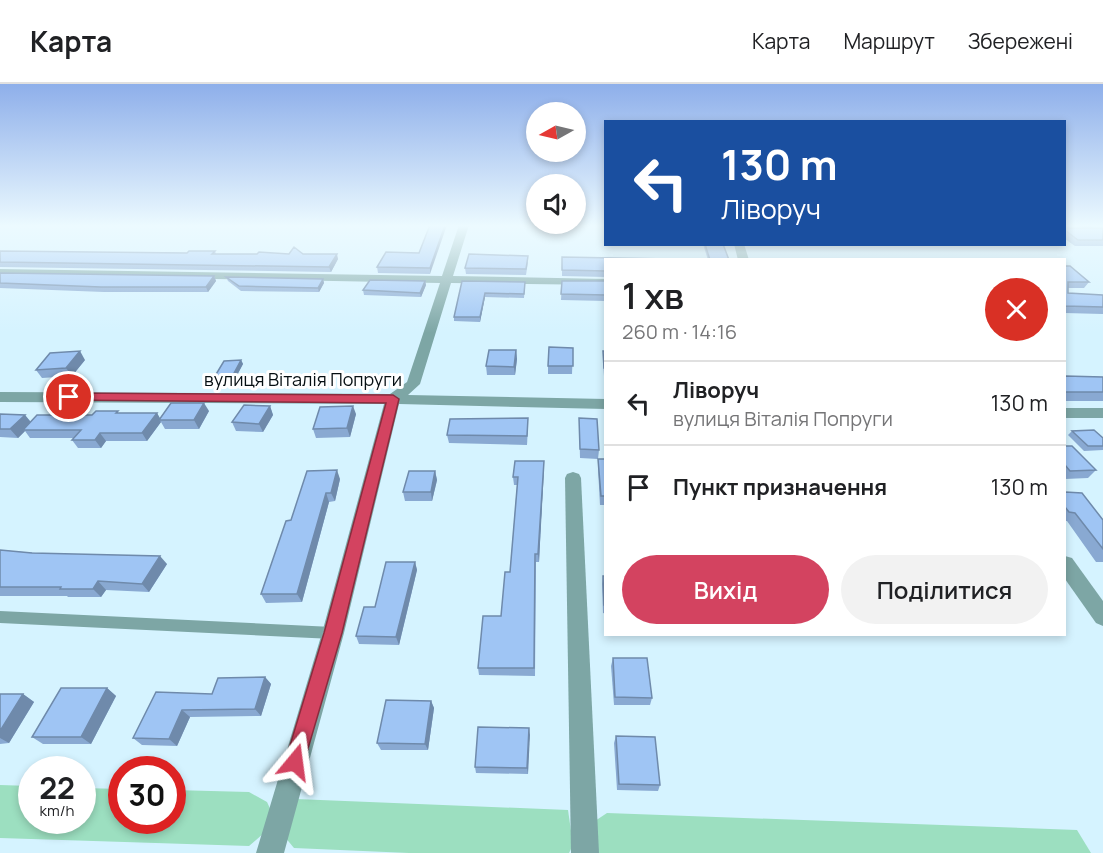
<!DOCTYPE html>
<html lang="uk">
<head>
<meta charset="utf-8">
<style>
	:root { --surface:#fff; --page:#f2f2f2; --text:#202124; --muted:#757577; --line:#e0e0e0; --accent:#d34360 }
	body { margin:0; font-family:Manrope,sans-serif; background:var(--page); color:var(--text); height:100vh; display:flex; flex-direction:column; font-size:22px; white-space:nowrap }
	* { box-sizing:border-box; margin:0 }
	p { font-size:20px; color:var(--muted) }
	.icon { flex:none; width:33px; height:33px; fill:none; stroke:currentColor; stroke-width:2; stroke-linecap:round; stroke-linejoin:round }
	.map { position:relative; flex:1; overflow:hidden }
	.panel { position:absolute; left:604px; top:174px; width:462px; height:378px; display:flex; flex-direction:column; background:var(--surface); border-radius:0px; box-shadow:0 3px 9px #0003 }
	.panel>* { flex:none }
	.guide { position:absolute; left:604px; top:36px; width:462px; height:126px; border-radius:0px; box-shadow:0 3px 9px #0003; background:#1a4fa0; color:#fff; overflow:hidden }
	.needle { width:39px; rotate:262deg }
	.buttons { position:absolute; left:526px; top:18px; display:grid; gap:12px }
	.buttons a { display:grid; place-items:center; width:60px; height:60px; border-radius:50%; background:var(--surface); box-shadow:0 3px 9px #0003; font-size:30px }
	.speed { position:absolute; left:18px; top:672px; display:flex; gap:12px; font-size:30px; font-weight:700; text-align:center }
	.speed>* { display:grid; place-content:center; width:78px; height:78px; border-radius:50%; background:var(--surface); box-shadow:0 3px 9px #0003; line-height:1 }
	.speed small { font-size:15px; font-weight:400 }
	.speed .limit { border:9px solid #d22; background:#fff; color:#111 }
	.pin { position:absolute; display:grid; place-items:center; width:51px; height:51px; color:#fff; margin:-26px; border:3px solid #fff; border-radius:50%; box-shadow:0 2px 6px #0007 }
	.me { position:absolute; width:66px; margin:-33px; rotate:16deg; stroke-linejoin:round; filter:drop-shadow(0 0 4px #0008) }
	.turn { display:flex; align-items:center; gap:21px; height:126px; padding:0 18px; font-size:27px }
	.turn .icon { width:78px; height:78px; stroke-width:2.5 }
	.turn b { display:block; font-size:42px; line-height:51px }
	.round { display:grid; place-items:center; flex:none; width:63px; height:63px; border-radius:32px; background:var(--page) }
	.overview { display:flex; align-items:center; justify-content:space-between; height:102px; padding:0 18px }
	h1 { font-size:36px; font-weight:600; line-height:45px }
	.primary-button { display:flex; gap:12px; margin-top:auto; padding:12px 18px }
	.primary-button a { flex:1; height:69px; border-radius:36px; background:var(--accent); color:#fff; font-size:24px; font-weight:600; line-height:69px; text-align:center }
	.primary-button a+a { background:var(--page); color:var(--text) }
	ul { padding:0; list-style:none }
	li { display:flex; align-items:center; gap:18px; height:84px; padding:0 18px; border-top:2px solid var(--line) }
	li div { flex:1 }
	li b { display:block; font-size:22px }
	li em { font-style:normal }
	header { display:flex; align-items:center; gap:36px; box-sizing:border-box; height:84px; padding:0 30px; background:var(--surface); border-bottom:2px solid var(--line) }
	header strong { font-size:28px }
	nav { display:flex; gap:33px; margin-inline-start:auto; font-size:21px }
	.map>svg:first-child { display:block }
	.green { fill:#9cdfc0 }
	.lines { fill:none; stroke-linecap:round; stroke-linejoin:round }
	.service { fill:#7da6a5; fill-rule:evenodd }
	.minor { fill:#7da6a5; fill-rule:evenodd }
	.wall { fill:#89a9d2 }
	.shaded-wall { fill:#6f8aab }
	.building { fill:#9fc5f4; stroke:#6f8aab; stroke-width:1.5 }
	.route { fill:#d34360; stroke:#892c3e; stroke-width:1.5 }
	.labels { text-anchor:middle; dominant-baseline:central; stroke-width:6; stroke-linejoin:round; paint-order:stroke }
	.street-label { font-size:18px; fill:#050e12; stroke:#fff }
</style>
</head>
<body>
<header>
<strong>Карта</strong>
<nav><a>Карта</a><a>Маршрут</a><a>Збережені</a></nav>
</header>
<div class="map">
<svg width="1103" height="769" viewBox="0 0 1103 769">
	<rect width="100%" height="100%" fill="#d5f3ff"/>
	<g class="green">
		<path d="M0 701 31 702 32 736H82L83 704 121 705 122 736H172L173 706 249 708 267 718 273 731 264 749 249 762 0 754Z"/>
		<path d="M296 715 568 726 573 761 569 769H409L294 764 284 752Z"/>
		<path d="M607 729 1077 746 1091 769H599L595 764V737Z"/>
	</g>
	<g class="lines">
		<path class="service" d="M0 527 333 543 338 545 340 549 338 553 333 555 0 539Z"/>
		<g class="minor">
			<path d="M459 141H469L453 192 606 195V201L451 199 420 300 408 311 606 315V325L399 320 344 549 284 769H256L322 549 384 320 0 318V308L390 310 407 298 440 199 0 191V185L442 192Z"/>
			<path d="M1078 141H1090L1103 150V158Z"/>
			<path d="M734 160H744L749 176H738Z"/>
			<rect x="1065" y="324" width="38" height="10"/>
			<path d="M573 388 579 390 581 394 599 769H571L565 394 567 390Z"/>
			<path d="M1065 472 1072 474 1103 517V542L1096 539 1065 495Z"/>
		</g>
	</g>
	<g class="wall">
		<path d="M430 141V190L378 189 377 183 419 169Z"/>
		<path d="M1065 141 1068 144H1103V162H1075L1065 155Z"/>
		<path d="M703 160H723L729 176H708Z"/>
		<path d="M0 167 187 169 215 167 216 170H303L338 175 331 188 0 183Z"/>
		<path d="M562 173 606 176V193L562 192Z"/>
		<path d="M528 178 526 191 466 190 465 184Z"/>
		<path d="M1065 182 1089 198 1084 204H1068V209L1103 211V230L1065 229Z"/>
		<path d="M0 189 214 192 216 197 208 208H104L0 204Z"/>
		<path d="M226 193 323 195 324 199 319 208 241 207 228 197Z"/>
		<path d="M425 197 426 201 421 213 364 211 363 206Z"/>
		<path d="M462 197 525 198 524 214 485 213 480 238 454 237V233Z"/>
		<path d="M562 197H606V217L561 216Z"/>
		<path d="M573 264 572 290H548V282Z"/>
		<path d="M516 266 517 275 515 291H487L486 282Z"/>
		<path d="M603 267H606V293L604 292 603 276Z"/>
		<path d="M85 276 72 292 42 294 36 286Z"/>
		<path d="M241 276 243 280 235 295 217 296 215 292Z"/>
		<path d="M1065 292 1103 293V317H1065Z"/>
		<path d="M270 322 273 331 263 348 236 347 232 338Z"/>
		<path d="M209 327 199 345H165L161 338 147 357H106L101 364H78L72 356 74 354H30L25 347 18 354 0 353V330L25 331 31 338 119 329H157L160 335Z"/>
		<path d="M356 330 350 353 316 354 313 345Z"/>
		<path d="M579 334 599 366 598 375 580 374Z"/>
		<path d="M528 343 527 361 449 359 447 351Z"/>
		<path d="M1072 347 1103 354V366L1084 367 1068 351Z"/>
		<path d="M1065 362 1096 386 1088 394 1065 395Z"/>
		<path d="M598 375H606V421H600L598 384Z"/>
		<path d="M544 377 539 478H536L535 592 479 591 478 584 501 532 510 488 517 401H514L513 393Z"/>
		<path d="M435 387 437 396 432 417H405L403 408Z"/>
		<path d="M340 395 335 417 329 418 302 518 266 519 261 510 291 436Z"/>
		<path d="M1065 408 1103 436V478H1096L1067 437H1065Z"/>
		<path d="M0 466 167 480 149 508 106 506 101 513H68L67 512H0Z"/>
		<path d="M415 478 417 486 399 561 359 560 356 552 375 523Z"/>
		<path d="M603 492H606V530L603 529 602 500Z"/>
		<path d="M613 574 652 614 650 621H614L611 582Z"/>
		<path d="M265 593 271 600 261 632 190 633 177 662 142 661 133 654 212 610Z"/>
		<path d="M107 604 116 612 91 660H43L32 653Z"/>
		<path d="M0 610H23L34 618 9 659 0 660Z"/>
		<path d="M431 617 434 624 428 666H381L377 659Z"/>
		<path d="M529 644 528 690 476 689 475 683Z"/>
		<path d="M616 652 660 701 658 707 617 706 614 659Z"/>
	</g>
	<g class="shaded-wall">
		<path d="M445 141H447L430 190V184Z"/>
		<path d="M337 170 338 175 331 188 329 183Z"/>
		<path d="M214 192 216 197 208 208 206 203Z"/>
		<path d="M323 195 324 199 319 208 318 204Z"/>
		<path d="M425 197 426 201 421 213 420 209Z"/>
		<path d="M485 209V213L480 238V233Z"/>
		<path d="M516 266 517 275 515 291 514 283Z"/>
		<path d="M80 267 85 276 72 292 66 284Z"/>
		<path d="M241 276 243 280 235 295 233 291Z"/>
		<path d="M204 319 209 327 199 345 194 336Z"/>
		<path d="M270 322 273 331 263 348 259 340Z"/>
		<path d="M353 322 356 330 350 353 347 344Z"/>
		<path d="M157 329 161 336H159L161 338 147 357 142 349Z"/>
		<path d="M25 331 32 340 23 346 25 347 18 354 10 345Z"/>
		<path d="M100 349 106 357 101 364 95 356Z"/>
		<path d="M544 377V386L539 478 538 470Z"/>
		<path d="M337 386 340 395 335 417 331 409Z"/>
		<path d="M435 387 437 396 432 417 431 408Z"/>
		<path d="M326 409 329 418 302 518 297 510Z"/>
		<path d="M160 472 167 480 149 508 142 500Z"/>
		<path d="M415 478 417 486 399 561 396 553Z"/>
		<path d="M98 497 106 506 101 513 93 505Z"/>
		<path d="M265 593 271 600 261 632 255 625Z"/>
		<path d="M107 604 116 612 91 660 81 653Z"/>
		<path d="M23 610 34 618 9 659 0 654V647Z"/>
		<path d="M431 617 434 624 428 666 425 660Z"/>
		<path d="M182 626 190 633 177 662 169 655Z"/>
		<path d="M529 644 530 651 528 690 527 684Z"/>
	</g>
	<g class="building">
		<path d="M430 141H445L430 184 377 183 386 168 419 169Z"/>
		<path d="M1065 141H1068V144H1103V156H1078L1065 146Z"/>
		<path d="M705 160H723L729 176H710Z"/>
		<path d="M294 163 303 170H337L329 183 0 178V167L187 169 189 167H215L212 170H257L259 168 289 170Z"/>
		<path d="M469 170 528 172 526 185 465 184Z"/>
		<path d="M562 173 669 175V176H606V187L562 186Z"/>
		<path d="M1065 182H1070L1089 198H1068V209L1103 211V223L1065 222Z"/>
		<path d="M0 189 214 192 206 203H101L0 199Z"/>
		<path d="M226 193 323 195 318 204 239 202Z"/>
		<path d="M370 196 425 197 420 209 363 206Z"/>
		<path d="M462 197 525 198 524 210 485 209 480 233H454Z"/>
		<path d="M562 197H606V211L561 210Z"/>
		<path d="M549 263 573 264V282H548Z"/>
		<path d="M489 266H516L514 283 486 282Z"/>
		<path d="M80 267 66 284 36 286 50 269Z"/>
		<path d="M603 267H606V284H604Z"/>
		<path d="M241 276 233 291 215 292 224 277Z"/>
		<path d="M1065 292 1103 293V308H1065Z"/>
		<path d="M171 319H204L194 336H159Z"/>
		<path d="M244 321 270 322 259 340 232 338Z"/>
		<path d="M353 322 347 344 313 345 320 323Z"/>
		<path d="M96 327H118L116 329H157L142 349H100L95 356H72L81 346H23L37 331H92Z"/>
		<path d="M0 330 25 331 10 345H0Z"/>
		<path d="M528 334 527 352 447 351 450 335Z"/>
		<path d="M579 334 597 335 599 366 580 365Z"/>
		<path d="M1094 346 1103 354V362H1088L1072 347Z"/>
		<path d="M1065 362H1072L1096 386 1070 387 1065 381Z"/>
		<path d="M598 375H606V412H601Z"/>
		<path d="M515 377H544L538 470H535L534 584H478L483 532H501L505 488H510L518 393H513Z"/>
		<path d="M337 386 331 409H326L297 510H261L286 437 291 436 307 387Z"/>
		<path d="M409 387H435L431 408H403Z"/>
		<path d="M1065 408 1082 409 1103 436V465L1075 429 1069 428 1065 423Z"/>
		<path d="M0 466 32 469 160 472 142 500 98 497 93 505H60L61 503H0Z"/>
		<path d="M386 478H415L396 553 356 552 364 523H375Z"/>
		<path d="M603 492H606V521H604Z"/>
		<path d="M613 574H647L652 614 615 613Z"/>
		<path d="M265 593 255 625 182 626 169 655 133 654 156 608 212 610 218 594Z"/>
		<path d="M61 604H107L81 653H32Z"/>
		<path d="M0 610H23L0 647Z"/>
		<path d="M386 616 431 617 425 660 377 659Z"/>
		<path d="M478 643 529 644 527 684 475 683Z"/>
		<path d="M616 652 655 653 660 701 619 700Z"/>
	</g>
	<linearGradient id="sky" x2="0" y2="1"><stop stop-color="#8eafea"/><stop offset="0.57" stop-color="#ecfaff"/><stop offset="1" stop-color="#ecfaff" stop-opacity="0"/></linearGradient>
	<rect width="1103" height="249" fill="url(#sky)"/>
	<path class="route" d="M69 309 393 311 399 315 342 549 302 685 295 688 288 685 285 678 324 549 386 319 65 316V310Z"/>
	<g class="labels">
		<g class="street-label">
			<text x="303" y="295">вулиця Віталія Попруги</text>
		</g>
	</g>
</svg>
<div class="buttons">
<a><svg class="needle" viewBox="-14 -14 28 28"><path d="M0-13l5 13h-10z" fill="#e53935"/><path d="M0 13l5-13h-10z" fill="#757577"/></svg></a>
<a><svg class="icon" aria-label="sound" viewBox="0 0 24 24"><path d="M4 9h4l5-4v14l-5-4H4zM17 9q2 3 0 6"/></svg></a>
</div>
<div class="speed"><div>22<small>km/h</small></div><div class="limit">30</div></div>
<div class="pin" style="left:69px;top:313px;background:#d93025"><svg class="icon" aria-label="arrive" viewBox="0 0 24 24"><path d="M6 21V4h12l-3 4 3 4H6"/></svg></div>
<svg class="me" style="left:295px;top:678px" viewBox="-20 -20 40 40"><path d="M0-17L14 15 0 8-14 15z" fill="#d34360" stroke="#fff" stroke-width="4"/></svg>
<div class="guide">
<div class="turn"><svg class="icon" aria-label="left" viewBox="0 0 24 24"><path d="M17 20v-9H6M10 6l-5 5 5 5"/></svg><div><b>130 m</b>Ліворуч</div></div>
</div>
<section class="panel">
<div class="overview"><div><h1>1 хв</h1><p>260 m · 14:16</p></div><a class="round" style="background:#d93025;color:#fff"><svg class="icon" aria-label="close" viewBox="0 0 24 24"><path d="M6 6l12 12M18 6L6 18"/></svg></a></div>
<ul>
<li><svg class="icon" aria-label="left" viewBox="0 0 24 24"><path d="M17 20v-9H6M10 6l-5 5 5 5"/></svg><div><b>Ліворуч</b><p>вулиця Віталія Попруги</p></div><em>130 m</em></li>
<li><svg class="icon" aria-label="arrive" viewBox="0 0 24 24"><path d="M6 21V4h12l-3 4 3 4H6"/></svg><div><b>Пункт призначення</b></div><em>130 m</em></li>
</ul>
<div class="primary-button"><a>Вихід</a><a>Поділитися</a></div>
</section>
</div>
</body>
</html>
